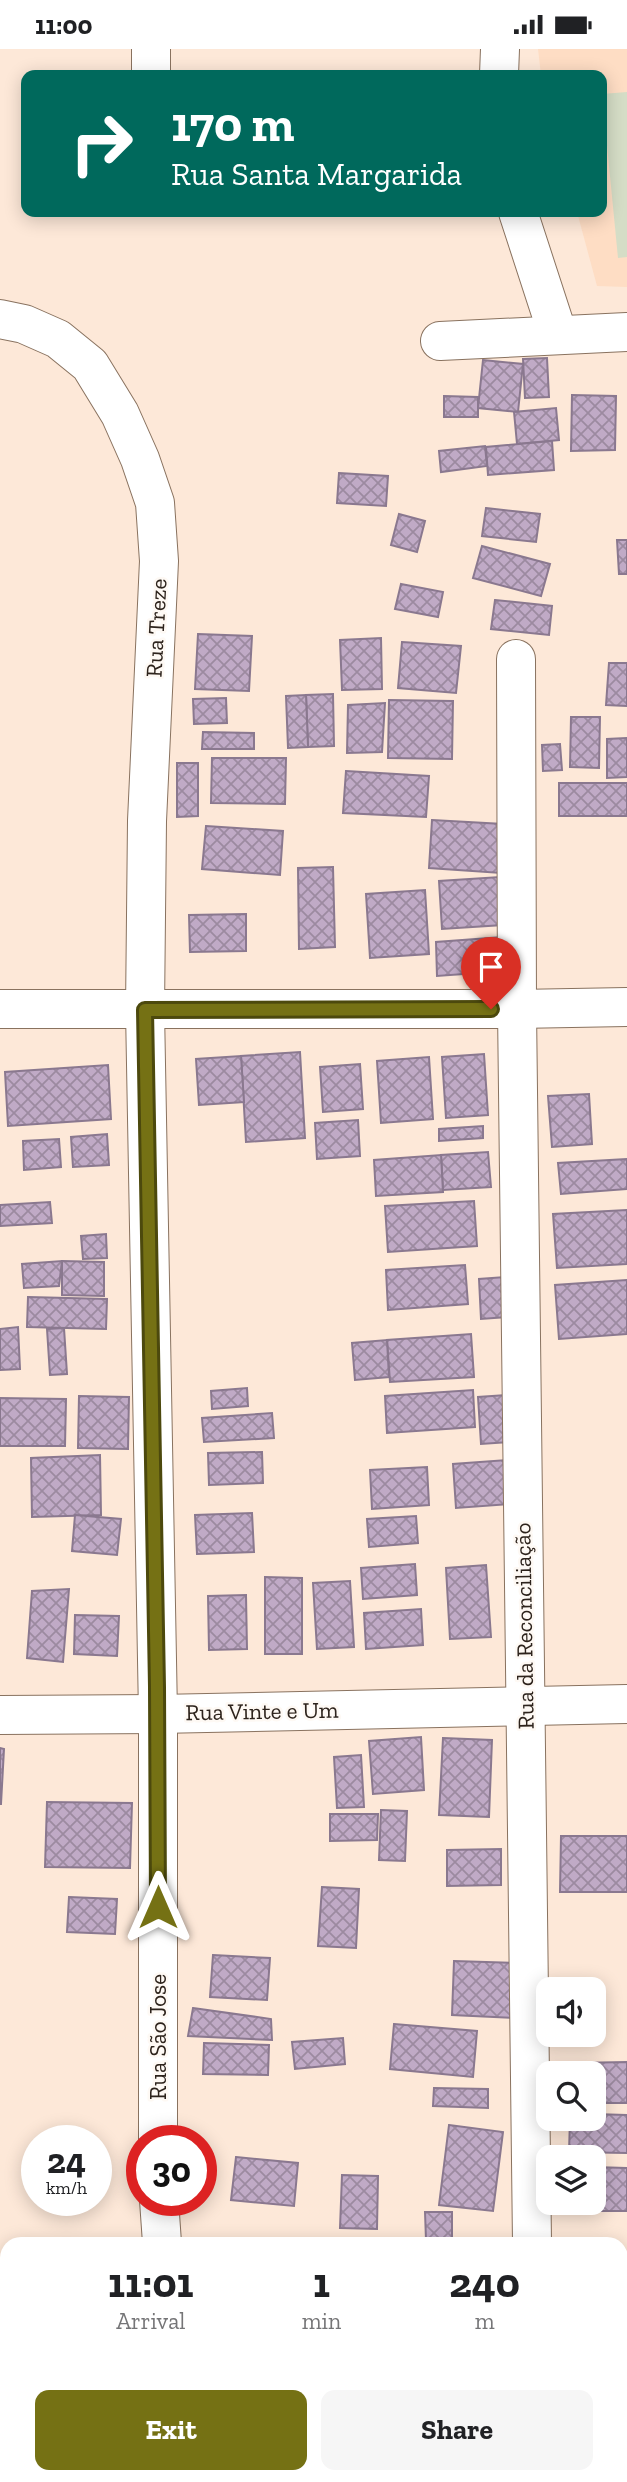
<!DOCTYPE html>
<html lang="en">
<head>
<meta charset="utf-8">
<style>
	:root { --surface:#fff; --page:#f6f6f6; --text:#202124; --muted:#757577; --accent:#757114 }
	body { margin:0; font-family:"Zilla Slab",serif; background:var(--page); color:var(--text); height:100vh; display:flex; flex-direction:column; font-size:26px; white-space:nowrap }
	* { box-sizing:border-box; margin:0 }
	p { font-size:23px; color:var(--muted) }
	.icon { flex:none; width:38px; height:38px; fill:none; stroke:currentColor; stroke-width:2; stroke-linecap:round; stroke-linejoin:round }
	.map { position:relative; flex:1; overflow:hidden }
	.sheet { position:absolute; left:0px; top:2188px; width:628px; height:247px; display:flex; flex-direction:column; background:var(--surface); border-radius:21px 21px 0 0; box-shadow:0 4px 18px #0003 }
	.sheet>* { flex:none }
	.banner { position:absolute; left:21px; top:21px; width:586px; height:147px; border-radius:14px; box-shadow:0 4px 18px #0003; background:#00695c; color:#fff; overflow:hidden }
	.tools { position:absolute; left:536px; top:1928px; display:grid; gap:14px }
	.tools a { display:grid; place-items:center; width:70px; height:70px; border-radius:14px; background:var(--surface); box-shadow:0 4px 18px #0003; font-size:35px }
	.speed { position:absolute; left:21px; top:2076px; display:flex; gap:14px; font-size:35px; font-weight:700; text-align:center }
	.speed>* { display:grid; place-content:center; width:91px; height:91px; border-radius:50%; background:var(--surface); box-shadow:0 4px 18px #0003; line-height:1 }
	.speed small { font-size:18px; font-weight:400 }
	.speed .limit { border:10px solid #d22; background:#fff; color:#111 }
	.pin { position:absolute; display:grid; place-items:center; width:60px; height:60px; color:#fff; margin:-72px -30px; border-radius:50% 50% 50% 0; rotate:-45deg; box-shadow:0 0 7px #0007 }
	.pin .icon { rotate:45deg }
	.me { position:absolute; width:77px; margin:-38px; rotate:0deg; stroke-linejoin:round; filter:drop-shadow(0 0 5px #0008) }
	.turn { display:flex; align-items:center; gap:24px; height:147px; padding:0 35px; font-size:32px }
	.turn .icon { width:91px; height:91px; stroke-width:2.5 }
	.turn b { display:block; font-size:49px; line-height:60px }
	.eta { display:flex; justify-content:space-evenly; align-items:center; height:119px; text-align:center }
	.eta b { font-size:42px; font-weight:800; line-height:49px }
	.primary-button { display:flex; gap:14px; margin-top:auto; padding:14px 35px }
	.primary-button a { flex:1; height:80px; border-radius:14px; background:var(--accent); color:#fff; font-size:28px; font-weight:800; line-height:80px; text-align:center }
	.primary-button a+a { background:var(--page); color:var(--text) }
	.status { display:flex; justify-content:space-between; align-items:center; height:49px; padding:0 35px; background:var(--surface); direction:ltr }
	.status svg { height:19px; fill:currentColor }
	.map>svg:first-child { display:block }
	.built { fill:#feddc4 }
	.garden { fill:#d5ddc6 }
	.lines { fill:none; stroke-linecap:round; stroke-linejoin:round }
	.stream { stroke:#759ba6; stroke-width:10 }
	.building { fill:url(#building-cross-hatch); stroke:#8a788f; stroke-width:2 }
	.minor-casing { stroke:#89725f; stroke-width:40 }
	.major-casing { stroke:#89725f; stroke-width:40 }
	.minor { stroke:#fff; stroke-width:38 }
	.major { stroke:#fff; stroke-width:38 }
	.route-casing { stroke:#4c490d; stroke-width:18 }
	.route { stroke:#757114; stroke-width:12 }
	.labels { text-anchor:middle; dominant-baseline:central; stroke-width:5; stroke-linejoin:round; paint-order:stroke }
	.street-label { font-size:23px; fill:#2d231c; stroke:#fef9f4 }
</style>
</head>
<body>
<div class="status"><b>11:00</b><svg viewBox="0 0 49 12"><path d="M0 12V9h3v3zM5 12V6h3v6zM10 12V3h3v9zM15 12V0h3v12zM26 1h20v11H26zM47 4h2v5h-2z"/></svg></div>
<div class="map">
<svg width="627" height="2433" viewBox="0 0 627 2433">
	<defs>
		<pattern id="building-cross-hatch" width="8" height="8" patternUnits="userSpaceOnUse" patternTransform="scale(1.75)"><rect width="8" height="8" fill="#c0aac6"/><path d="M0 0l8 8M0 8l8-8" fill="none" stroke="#9c8aa0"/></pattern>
	</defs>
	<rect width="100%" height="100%" fill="#fde8d8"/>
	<g class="built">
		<path d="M538 0H627V238L597 237 577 163H602V26H541Z"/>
		<path d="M627 2269V2433H153L167 2427H621V2270Z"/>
	</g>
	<path class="garden" d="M627 43V208L618 209 602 45Z"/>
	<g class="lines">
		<path class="stream" d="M621 2292H627"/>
	</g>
	<g class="building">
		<path d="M547 309 549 348 525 349 523 310Z"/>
		<path d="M483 311 523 315 518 363 478 359Z"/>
		<path d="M572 346 616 347 615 401 571 402Z"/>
		<path d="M444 347 478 348V368H444Z"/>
		<path d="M556 359 559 391 517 395 514 363Z"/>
		<path d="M552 392 554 421 488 426 486 398Z"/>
		<path d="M485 397 487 417 441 423 439 402Z"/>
		<path d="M339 424 388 427 386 457 337 454Z"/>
		<path d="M486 459 540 465 536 493 482 487Z"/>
		<path d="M399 465 425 472 417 503 391 496Z"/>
		<path d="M617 491H627V525H619Z"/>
		<path d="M482 497 550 515 541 547 473 529Z"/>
		<path d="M401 535 443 543 438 568 395 560Z"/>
		<path d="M495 551 552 557 549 586 491 580Z"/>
		<path d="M198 585 252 587 249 642 195 640Z"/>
		<path d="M381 589 382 640 342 641 340 591Z"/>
		<path d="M402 593 461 597 456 644 398 639Z"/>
		<path d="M609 614H627V657L606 656Z"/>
		<path d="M333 645 334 697 308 698 306 646Z"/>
		<path d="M306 646 308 698 288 699 286 647Z"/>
		<path d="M226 649 227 674 194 675 193 650Z"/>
		<path d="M389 651 453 652 452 710 388 709Z"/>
		<path d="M385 654 382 703 347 704 348 656Z"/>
		<path d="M571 668H600L599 719 570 718Z"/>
		<path d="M203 683 254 684V700H202Z"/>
		<path d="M627 689V728L607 729V690Z"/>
		<path d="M560 695 562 721 543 722 542 696Z"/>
		<path d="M212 709H286L285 755 211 754Z"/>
		<path d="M177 714H198V767L177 768Z"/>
		<path d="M346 722 429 727 426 768 343 764Z"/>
		<rect x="559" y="734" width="68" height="33"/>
		<path d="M432 771 503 775 501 824 429 819Z"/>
		<path d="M206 777 283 782 280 826 202 820Z"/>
		<path d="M333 818 335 898 299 900 298 819Z"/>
		<path d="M500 828 503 876 442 880 439 832Z"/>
		<path d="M425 841 429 905 370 909 366 845Z"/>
		<path d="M246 865V902L190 903 189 866Z"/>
		<path d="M502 888 505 922 437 927 436 893Z"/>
		<path d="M300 1003 305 1089 246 1093 241 1007Z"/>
		<path d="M484 1005 488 1066 446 1069 442 1008Z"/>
		<path d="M241 1007 244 1053 199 1056 196 1010Z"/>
		<path d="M429 1008 433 1070 381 1074 377 1012Z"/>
		<path d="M360 1015 363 1060 323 1063 320 1018Z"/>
		<path d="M108 1016 111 1070 8 1077 5 1023Z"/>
		<path d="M589 1045 592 1095 552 1098 548 1047Z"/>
		<path d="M358 1071 360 1107 317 1110 315 1074Z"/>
		<path d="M483 1077V1089L439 1092V1080Z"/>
		<path d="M107 1085 109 1116 73 1118 71 1088Z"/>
		<path d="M59 1090 61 1118 24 1121 23 1092Z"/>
		<path d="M488 1103 491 1138 443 1141 441 1106Z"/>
		<path d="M441 1106 443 1143 376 1147 374 1111Z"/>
		<path d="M627 1110V1140L561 1145 558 1114Z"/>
		<path d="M474 1152 477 1197 388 1203 385 1157Z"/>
		<path d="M50 1153 52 1174 0 1177V1156Z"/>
		<path d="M627 1161V1215L557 1219 553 1165Z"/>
		<path d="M106 1185 107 1209 83 1210 81 1187Z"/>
		<path d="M62 1212 59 1237 24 1239 22 1215Z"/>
		<path d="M62 1212 104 1213V1247L62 1246Z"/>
		<path d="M465 1216 468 1255 388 1261 386 1221Z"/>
		<path d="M505 1228 507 1268 481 1270 479 1230Z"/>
		<path d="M627 1231V1285L559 1290 555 1236Z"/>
		<path d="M28 1248 107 1250 106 1280 27 1278Z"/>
		<path d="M18 1278 20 1320 0 1321V1280Z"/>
		<path d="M64 1279 67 1325 50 1326 47 1280Z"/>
		<path d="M471 1285 474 1328 390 1333 387 1291Z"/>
		<path d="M387 1291 389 1328 355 1331 352 1294Z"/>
		<path d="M247 1339 248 1357 212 1360 211 1342Z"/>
		<path d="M473 1341 475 1378 387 1384 385 1347Z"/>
		<path d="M506 1346 509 1393 481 1395 478 1348Z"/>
		<path d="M79 1347 129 1348 128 1400 78 1399Z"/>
		<path d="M0 1349 66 1350 65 1397H0Z"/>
		<path d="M272 1364 274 1389 204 1393 202 1369Z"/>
		<path d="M262 1403 263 1434 209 1436 208 1404Z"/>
		<path d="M100 1406 101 1466 32 1468 31 1409Z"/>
		<path d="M507 1411 510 1455 456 1459 453 1415Z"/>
		<path d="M427 1418 429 1456 372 1460 370 1421Z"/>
		<path d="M252 1464 254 1503 197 1505 195 1466Z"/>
		<path d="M75 1466 121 1470 117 1506 72 1502Z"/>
		<path d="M416 1467 418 1494 369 1498 367 1470Z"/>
		<path d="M415 1515 417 1546 363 1550 361 1519Z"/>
		<path d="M486 1516 491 1588 450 1590 446 1519Z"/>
		<path d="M265 1528 302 1529V1605H265Z"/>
		<path d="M350 1532 354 1598 317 1600 313 1534Z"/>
		<path d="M69 1540 63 1613 27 1609 32 1542Z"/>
		<path d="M246 1546 247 1600 209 1601 208 1547Z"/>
		<path d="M421 1560 423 1596 366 1600 364 1564Z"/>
		<path d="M75 1566 119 1567 117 1607 74 1605Z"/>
		<path d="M421 1688 424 1741 373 1745 369 1692Z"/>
		<path d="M443 1689 492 1691 489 1768 439 1766Z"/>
		<path d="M0 1699 4 1700 1 1755H0Z"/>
		<path d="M361 1706 364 1758 337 1759 334 1708Z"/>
		<path d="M47 1753 132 1754 130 1819 45 1818Z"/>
		<path d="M381 1761 407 1762 405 1812 379 1811Z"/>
		<path d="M330 1765H378L377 1791 330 1792Z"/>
		<path d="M561 1787H627V1843H560Z"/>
		<path d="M501 1800V1836L447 1837V1801Z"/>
		<path d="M322 1838 359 1840 356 1899 318 1897Z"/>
		<path d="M69 1848 117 1850 115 1885 67 1883Z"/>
		<path d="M213 1906 270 1909 267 1951 210 1948Z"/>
		<path d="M454 1912 516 1914 513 1969 452 1966Z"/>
		<path d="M193 1959 271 1970 272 1991 188 1987Z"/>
		<path d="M394 1975 477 1982 473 2028 390 2020Z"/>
		<path d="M343 1989 345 2015 295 2020 292 1993Z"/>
		<path d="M204 1994 269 1996 268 2026 203 2025Z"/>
		<path d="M627 2013V2054H593V2025H574V2014Z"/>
		<path d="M434 2039 488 2040V2059L433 2057Z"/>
		<path d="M593 2065 627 2066V2104L569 2103 570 2070H593Z"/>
		<path d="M449 2076 503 2083 493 2162 439 2156Z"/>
		<path d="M236 2108 298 2114 294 2157 231 2151Z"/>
		<path d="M593 2118 627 2119V2162H566V2154H593Z"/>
		<path d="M342 2126 378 2127 377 2180 340 2179Z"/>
		<path d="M425 2163H452V2190L426 2191Z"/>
	</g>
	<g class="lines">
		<g class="minor-casing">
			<g id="minor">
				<path d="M151 0V26"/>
				<path d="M499 26 500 0"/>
				<path d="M518 163 558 286"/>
				<path d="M0 270 24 275 58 290 90 316 120 365 140 410 155 454 159 512 147 772 145 961 158 1665V2091"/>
				<path d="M440 292 627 283"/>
				<path d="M516 610 517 960 532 2194"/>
				<path d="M0 960H517L627 958"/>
				<path d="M0 1666 158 1665 627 1655"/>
				<path d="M159 2151 162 2194"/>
				<path d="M387 2427V2433"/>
				<path d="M320 2433 325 2427"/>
			</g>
		</g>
		<g class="major-casing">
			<g id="major">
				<path d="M621 2231H627"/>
				<path d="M20 2433 32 2427"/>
			</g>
		</g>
		<use href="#minor" class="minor"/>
		<use href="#major" class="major"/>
	</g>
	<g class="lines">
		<g class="route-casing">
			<path id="route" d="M158 1858 157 1638 145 961 491 960"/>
		</g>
		<use href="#route" class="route"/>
	</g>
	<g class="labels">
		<g class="street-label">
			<text transform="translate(156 579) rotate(-87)">Rua Treze</text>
			<text transform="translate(524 1577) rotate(-91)">Rua da Reconciliação</text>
			<text transform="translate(262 1662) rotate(-1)">Rua Vinte e Um</text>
			<text transform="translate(158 1988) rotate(-90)">Rua São Jose</text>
		</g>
	</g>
</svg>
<div class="tools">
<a><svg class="icon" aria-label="sound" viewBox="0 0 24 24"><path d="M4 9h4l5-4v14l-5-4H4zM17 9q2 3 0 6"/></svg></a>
<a><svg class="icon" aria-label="search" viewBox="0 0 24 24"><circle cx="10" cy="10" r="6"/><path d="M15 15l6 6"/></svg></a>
<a><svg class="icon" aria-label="layers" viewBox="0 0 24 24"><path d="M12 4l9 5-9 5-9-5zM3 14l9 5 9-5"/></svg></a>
</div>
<div class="speed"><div>24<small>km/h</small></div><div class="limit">30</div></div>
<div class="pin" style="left:491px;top:960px;background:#d93025"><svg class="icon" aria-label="arrive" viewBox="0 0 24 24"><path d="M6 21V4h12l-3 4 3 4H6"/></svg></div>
<svg class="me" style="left:158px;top:1858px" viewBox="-20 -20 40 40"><path d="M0-17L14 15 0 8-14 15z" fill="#757114" stroke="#fff" stroke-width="4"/></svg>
<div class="banner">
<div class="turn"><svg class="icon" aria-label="right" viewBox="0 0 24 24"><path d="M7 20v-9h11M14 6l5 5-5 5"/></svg><div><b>170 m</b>Rua Santa Margarida</div></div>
</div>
<section class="sheet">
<div class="eta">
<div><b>11:01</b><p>Arrival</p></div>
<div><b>1</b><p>min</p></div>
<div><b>240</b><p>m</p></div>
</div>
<div class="primary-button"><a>Exit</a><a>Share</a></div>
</section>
</div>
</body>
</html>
